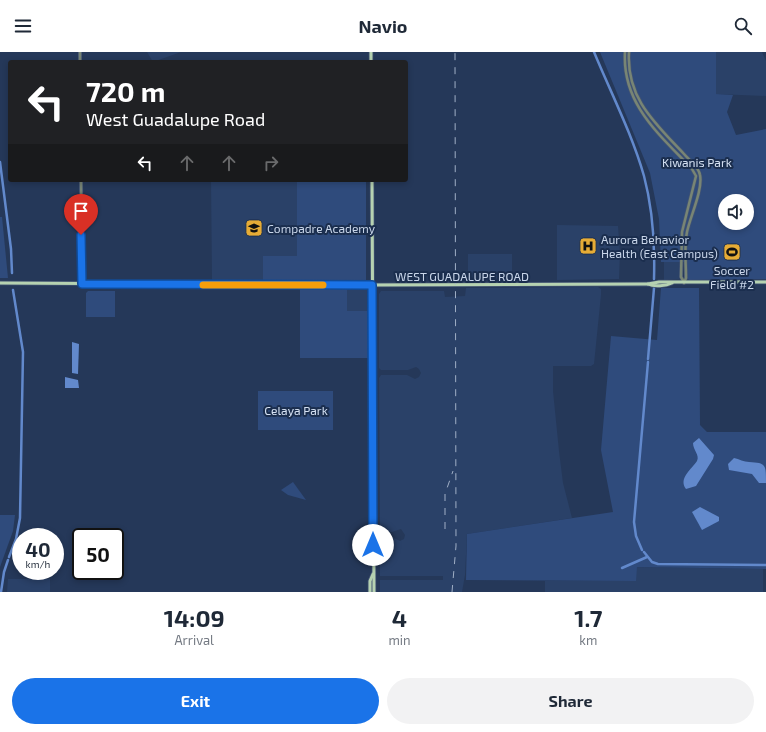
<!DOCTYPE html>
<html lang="en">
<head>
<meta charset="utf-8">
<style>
	:root { --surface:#fff; --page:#f2f2f3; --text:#1f2937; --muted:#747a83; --accent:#1a73e8 }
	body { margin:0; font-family:"Exo 2",sans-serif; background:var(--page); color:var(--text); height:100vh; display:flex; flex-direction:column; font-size:15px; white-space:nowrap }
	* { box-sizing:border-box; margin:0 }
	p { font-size:13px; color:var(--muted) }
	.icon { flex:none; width:22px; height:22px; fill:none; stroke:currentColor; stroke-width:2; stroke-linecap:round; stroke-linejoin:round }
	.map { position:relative; height:540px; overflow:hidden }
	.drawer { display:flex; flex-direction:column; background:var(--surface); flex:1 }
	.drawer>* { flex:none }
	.banner { position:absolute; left:8px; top:8px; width:400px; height:122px; border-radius:4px; box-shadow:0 2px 6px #0003; background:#202124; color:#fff; overflow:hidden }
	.controls { position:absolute; left:718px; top:142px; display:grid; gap:8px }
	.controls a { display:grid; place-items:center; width:36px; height:36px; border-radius:50%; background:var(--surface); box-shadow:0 2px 6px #0003; font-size:20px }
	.speed { position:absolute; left:12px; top:476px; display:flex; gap:8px; font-size:20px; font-weight:700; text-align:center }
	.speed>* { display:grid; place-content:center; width:52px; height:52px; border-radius:50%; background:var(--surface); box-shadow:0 2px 6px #0003; line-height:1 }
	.speed small { font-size:10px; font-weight:400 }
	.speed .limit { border:2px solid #111; border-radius:6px; background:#fff; color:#111 }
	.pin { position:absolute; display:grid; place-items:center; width:34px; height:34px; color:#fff; margin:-41px -17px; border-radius:50% 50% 50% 0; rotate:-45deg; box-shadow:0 0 4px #0007 }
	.pin .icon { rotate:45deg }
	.me { position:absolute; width:44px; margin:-22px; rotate:0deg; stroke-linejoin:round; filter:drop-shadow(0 0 3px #0008) }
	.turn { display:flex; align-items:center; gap:14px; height:84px; padding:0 12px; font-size:18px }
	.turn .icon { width:52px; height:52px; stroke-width:2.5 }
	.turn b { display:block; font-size:28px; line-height:34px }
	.lanes { display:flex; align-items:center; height:38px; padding:0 12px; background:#0003; justify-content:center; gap:20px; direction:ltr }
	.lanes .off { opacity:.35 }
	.eta { display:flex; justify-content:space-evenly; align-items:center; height:68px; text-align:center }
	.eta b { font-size:24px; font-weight:700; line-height:28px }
	.button { display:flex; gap:8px; margin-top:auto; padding:8px 12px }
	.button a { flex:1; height:46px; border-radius:24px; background:var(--accent); color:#fff; font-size:16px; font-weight:700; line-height:46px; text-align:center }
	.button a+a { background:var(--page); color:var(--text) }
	header { display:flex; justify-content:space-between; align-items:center; height:52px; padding:0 12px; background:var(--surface); font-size:18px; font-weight:700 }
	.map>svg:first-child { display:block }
	.built { fill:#2a4168 }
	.green { fill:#2f4b7c; fill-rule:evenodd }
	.water { fill:#6289cc }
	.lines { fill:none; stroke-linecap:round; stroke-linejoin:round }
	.canal { stroke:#6289cc; stroke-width:2.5 }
	.minor-casing { stroke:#435473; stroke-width:4 }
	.major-casing { stroke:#435473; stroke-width:4.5 }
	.minor { stroke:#788575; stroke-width:2.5 }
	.major { stroke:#b6d2b1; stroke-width:3 }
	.rail { stroke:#a0afc6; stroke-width:1; stroke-dasharray:7 7; stroke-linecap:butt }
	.route-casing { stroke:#114b97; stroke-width:10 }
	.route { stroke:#1a73e8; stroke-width:7 }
	.slow { stroke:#f59e0b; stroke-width:7 }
	.labels { text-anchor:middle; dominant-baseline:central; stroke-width:4; stroke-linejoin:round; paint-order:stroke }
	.park-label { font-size:12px; fill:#d5e1f3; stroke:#1b2e4e }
	.poi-label { font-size:12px; fill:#c9d6ea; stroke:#1b2e4e; text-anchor:start }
	.street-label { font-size:12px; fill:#c9d6ea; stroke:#1b2e4e }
</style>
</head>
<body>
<header><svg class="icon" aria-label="menu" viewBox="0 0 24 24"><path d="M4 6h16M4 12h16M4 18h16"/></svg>Navio<svg class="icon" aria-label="search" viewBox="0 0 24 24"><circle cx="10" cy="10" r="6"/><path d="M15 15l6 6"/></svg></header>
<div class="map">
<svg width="766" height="540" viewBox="0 0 766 540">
	<rect width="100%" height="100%" fill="#253859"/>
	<g class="built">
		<path d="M147 0H181L153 10Z"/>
		<path d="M716 0H762L766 9V44L716 42Z"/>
		<path d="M211 128H297V204H263V229H213L212 227Z"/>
		<path d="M557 173 618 174 620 201 619 227 557 228Z"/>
		<path d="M468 202H512V227L468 225Z"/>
		<path d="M664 210H679V227L664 228Z"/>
		<path d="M598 235 601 237V243L594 312 591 314H553V339L559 399 563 431 572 466 467 482 465 523 462 540H380V528H443V524H380V488L382 485H392L400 489 404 487 405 483 401 477 392 480H382L380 478 379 326 381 323H407L415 327 419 325 421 321 419 317 416 315 408 318H381L379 316V242L381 239H444L445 245 465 244 466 236Z"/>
		<path d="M347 237 367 238 369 259H347Z"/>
		<path d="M636 515 763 517V540H545V529H636Z"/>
		<path d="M8 527H50V540H7Z"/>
	</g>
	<g class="green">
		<path d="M600 0H716V42L733 43 727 60 736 83 766 77V227L689 228 687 226V210H661L659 167 650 121ZM725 149H747V171H725Z"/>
		<path d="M297 128H366V228L263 229V204H297Z"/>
		<path d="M0 165H2L8 226H0Z"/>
		<path d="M661 236H699L700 373 707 380H766V517L637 515 636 529 466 528 467 482 613 460 601 398 611 284 657 288Z"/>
		<path d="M300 237H347V259H369L368 306H300Z"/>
		<path d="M88 239H115V265H86V241Z"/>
		<rect x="258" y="339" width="75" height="39"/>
		<path d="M293 430 306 448 288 443 281 438Z"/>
		<path d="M0 463H15L13 479 0 515Z"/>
	</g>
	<g class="water">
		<path d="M72 290 79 292 78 322 72 321Z"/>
		<path d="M65 325 78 328 79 336H65Z"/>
		<path d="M699 386 714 403 713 407 696 434 686 437C678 426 692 417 697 409 700 403 693 398 693 391Z"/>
		<path d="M734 406C739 407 744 410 749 410 766 411 766 412 766 431H759L752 422 729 418 728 412Z"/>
		<path d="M700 455 719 465V469L702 478 692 460Z"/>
	</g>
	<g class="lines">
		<g class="canal">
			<path d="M594 0C611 41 632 82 644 124 653 158 655 192 654 227"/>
			<path d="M0 110 11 197 12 221"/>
			<path d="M648 307 654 236"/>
			<path d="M642 498 636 484 634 470 648 310"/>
			<path d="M644 500 652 510 658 512 766 513"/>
			<path d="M9 505 16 487 20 466 23 300 13 238"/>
			<path d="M622 516 647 505"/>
			<path d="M1 540 4 520 8 508"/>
		</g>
		<g class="minor-casing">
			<g id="minor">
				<path d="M80 0V10"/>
				<path d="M625 0C622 52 659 82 692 117L696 124 682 180 681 225 684 230"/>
				<path d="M629 0C626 46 655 71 684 102 689 108 699 115 700 123 703 138 690 165 687 180 684 194 686 211 686 226L684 231"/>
				<path d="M81 128 82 232"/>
			</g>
		</g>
		<g class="major-casing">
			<g id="major">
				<path d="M371 0V10"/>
				<path d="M372 128 374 540"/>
				<path d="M0 231 367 233 648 232C654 235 666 234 672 231"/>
				<path d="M648 232 659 230H766"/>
				<path d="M370 540V529L373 522"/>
			</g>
		</g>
		<use href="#minor" class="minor"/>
		<use href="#major" class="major"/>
		<g class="rail">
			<path d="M445 477V442L453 419"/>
			<path d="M452 540 456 494 455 0"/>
		</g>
	</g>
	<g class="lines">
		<g class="route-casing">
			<path id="route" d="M81 183 82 232 372 233 373 493"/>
		</g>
		<use href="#route" class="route"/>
		<path class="slow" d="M203 233H323"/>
	</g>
	<defs>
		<g id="school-square" transform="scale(0.9)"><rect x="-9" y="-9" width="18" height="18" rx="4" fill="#e7ac36" stroke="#1b2e4e"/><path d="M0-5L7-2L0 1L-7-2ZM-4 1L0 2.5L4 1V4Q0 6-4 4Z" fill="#111"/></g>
		<g id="hospital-square" transform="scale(0.9)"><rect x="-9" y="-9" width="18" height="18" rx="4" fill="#e7ac36" stroke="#1b2e4e"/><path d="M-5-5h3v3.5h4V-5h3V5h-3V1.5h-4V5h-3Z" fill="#111"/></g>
		<g id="stadium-square" transform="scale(0.9)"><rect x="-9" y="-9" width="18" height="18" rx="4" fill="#e7ac36" stroke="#1b2e4e"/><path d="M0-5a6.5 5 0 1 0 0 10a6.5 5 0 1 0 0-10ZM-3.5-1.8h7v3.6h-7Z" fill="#111"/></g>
	</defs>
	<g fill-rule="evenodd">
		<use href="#school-square" x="254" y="176"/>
		<use href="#hospital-square" x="588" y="194"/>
		<use href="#stadium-square" x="732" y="200"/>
	</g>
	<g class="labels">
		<g class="park-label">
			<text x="697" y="110">Kiwanis Park</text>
			<text x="296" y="358">Celaya Park</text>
		</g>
		<g class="poi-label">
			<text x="267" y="176">Compadre Academy</text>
			<text x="601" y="187">Aurora Behavior<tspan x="601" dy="14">Health (East Campus)</tspan></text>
			<text x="732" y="218" text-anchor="middle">Soccer<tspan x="732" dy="14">Field #2</tspan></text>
		</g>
		<g class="street-label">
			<text x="462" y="224">WEST GUADALUPE ROAD</text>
		</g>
	</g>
</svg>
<div class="controls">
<a><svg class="icon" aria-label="sound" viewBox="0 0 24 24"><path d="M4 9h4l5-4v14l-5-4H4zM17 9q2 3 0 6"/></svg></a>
</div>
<div class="speed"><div>40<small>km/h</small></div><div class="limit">50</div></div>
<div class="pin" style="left:81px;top:183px;background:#d93025"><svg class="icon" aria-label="arrive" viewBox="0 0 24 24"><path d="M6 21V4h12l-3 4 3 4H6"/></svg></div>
<svg class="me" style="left:373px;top:493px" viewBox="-20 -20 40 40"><circle r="19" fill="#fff"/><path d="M0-13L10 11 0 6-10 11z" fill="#1a73e8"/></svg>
<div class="banner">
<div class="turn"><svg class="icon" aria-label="left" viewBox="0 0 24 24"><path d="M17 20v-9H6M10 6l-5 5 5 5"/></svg><div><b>720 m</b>West Guadalupe Road</div></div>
<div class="lanes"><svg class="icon" aria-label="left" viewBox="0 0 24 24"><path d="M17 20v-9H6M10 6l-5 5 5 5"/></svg><svg class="icon off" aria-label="ahead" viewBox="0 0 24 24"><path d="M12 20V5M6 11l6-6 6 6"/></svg><svg class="icon off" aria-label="ahead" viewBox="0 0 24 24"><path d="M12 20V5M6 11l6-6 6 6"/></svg><svg class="icon off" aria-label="right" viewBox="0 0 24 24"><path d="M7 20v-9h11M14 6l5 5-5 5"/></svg></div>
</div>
</div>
<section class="drawer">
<div class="eta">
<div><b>14:09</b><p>Arrival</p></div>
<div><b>4</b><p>min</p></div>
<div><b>1.7</b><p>km</p></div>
</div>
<div class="button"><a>Exit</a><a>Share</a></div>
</section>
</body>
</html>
